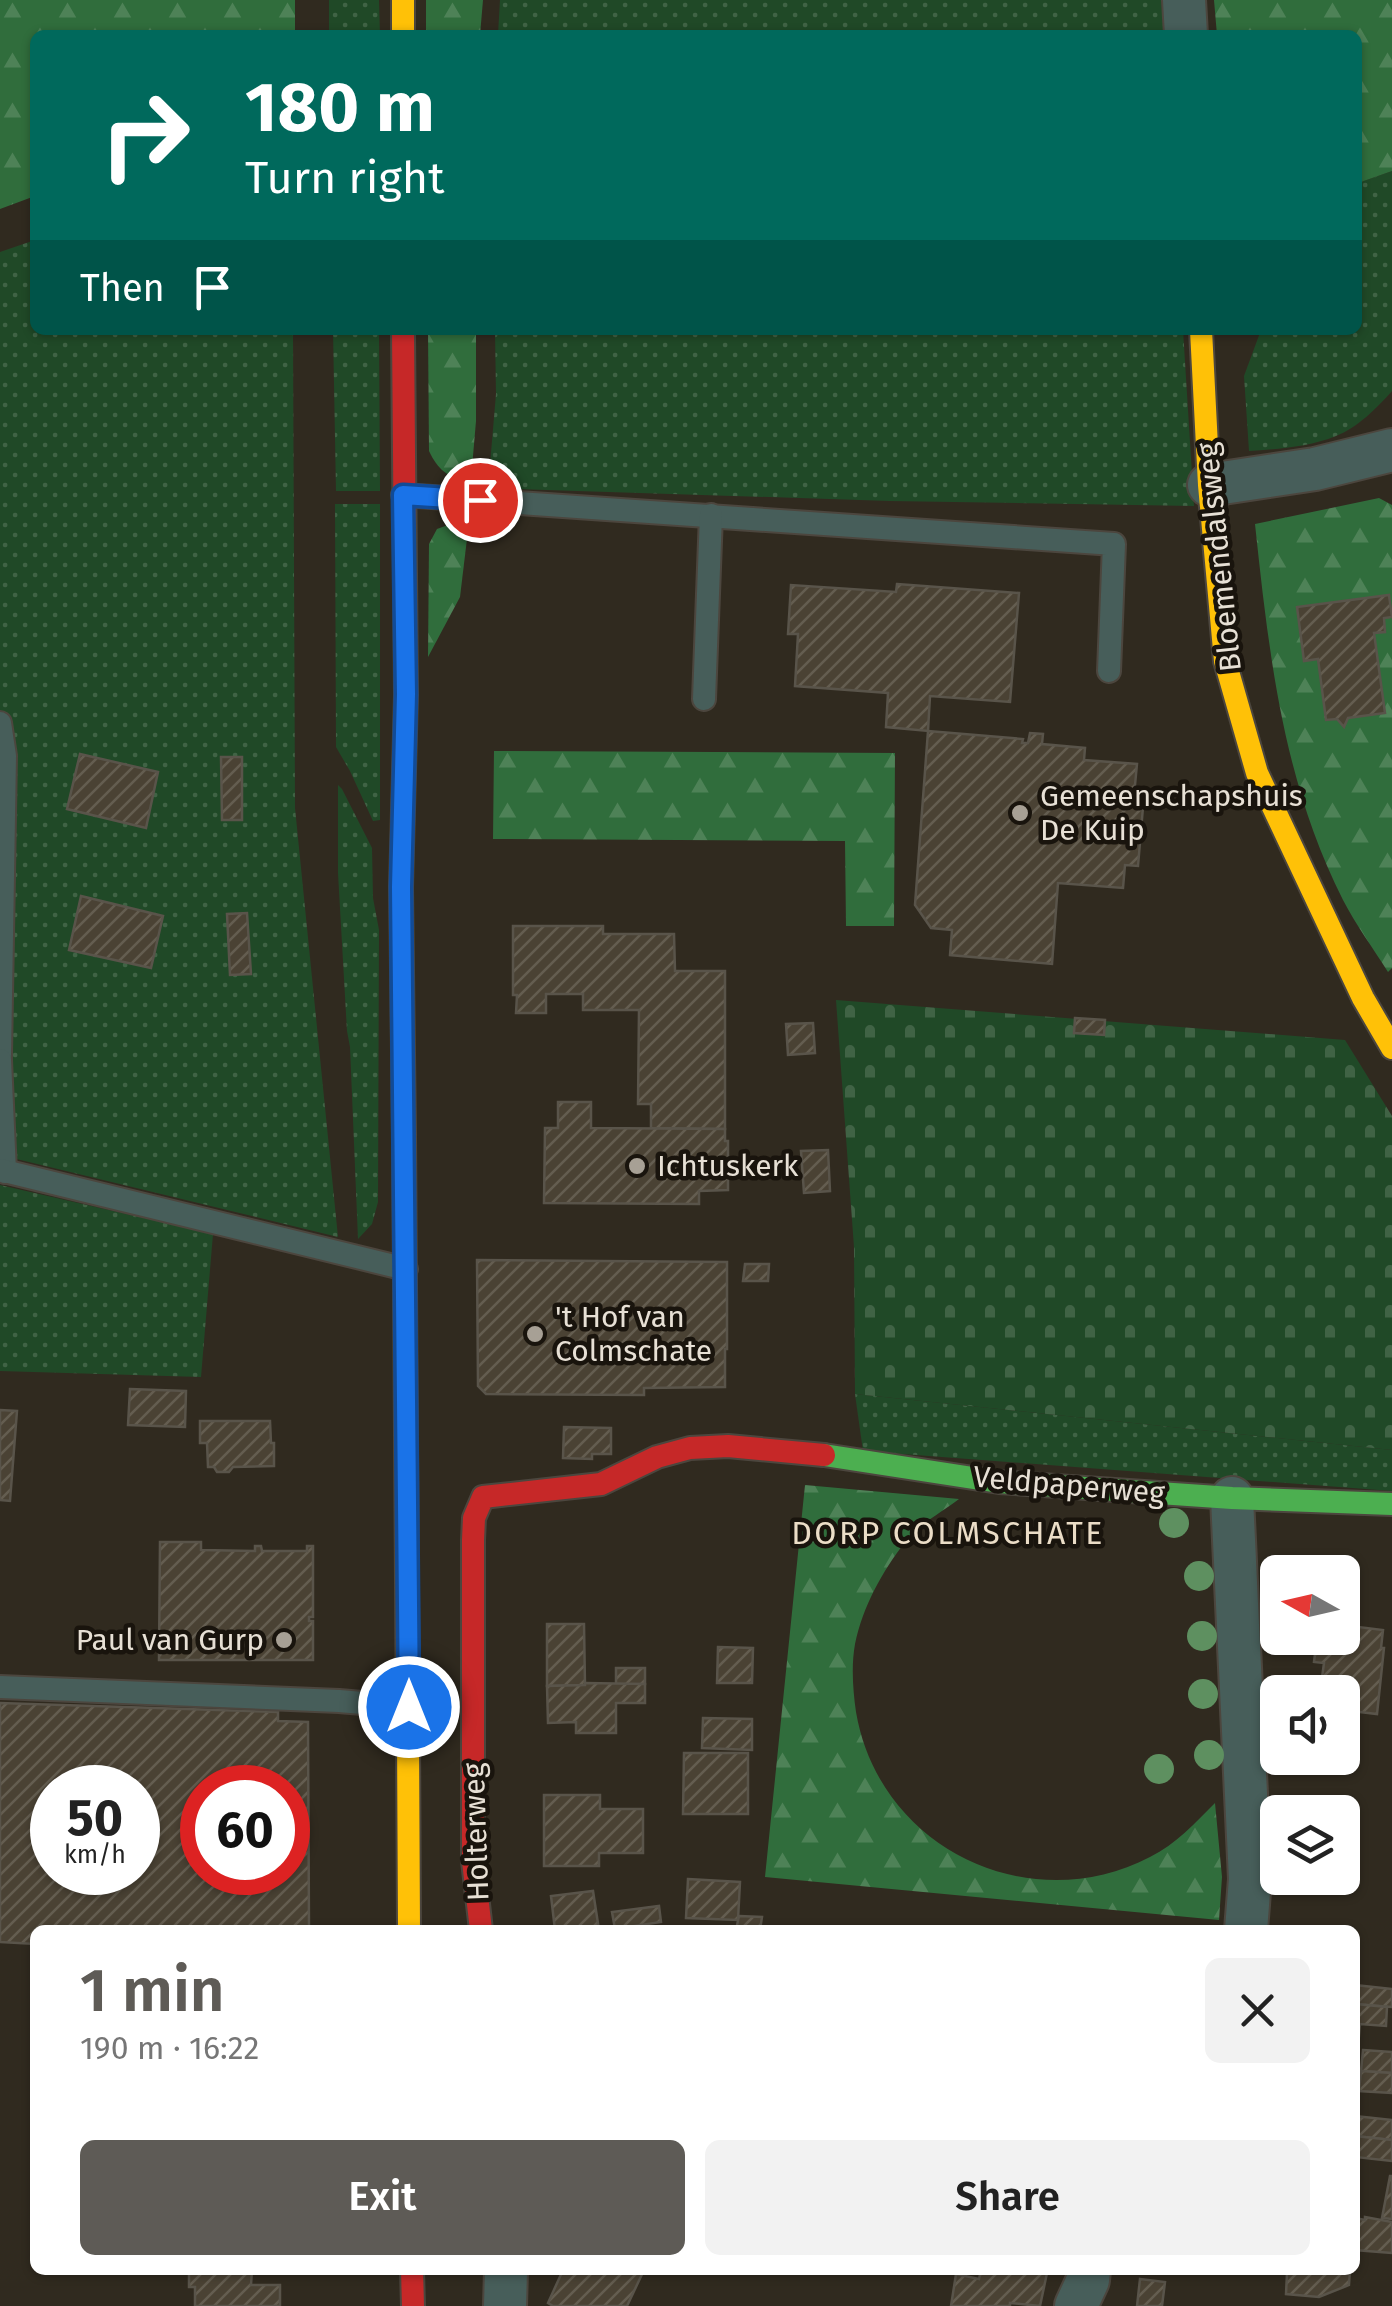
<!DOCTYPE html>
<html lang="en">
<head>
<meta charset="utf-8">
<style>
	:root { --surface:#fff; --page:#f2f2f2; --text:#222; --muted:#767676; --accent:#5e5b56 }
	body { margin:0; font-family:"Fira Sans",sans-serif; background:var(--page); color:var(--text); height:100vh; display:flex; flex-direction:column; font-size:38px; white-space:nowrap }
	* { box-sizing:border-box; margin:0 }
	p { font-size:32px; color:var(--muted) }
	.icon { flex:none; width:55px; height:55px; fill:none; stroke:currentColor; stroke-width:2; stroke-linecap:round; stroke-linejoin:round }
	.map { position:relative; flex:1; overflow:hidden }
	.drawer { position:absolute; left:30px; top:1925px; width:1330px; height:350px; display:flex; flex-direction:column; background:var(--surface); border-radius:15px; box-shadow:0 2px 8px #0004 }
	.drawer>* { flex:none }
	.guide { position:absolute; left:30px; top:30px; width:1332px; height:305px; border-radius:15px; box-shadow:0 2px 8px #0004; background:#00695c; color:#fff; overflow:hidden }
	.needle { width:65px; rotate:278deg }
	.buttons { position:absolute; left:1260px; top:1555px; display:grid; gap:20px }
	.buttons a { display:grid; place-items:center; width:100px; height:100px; border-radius:15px; background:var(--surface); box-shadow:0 2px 8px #0004; font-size:50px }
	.speed { position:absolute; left:30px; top:1765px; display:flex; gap:20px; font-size:50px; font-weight:700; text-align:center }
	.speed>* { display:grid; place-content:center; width:130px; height:130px; border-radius:50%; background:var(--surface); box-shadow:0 2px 8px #0004; line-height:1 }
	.speed small { font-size:25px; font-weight:400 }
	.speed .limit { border:15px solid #d22; background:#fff; color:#111 }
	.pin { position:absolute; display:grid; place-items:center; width:85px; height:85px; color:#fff; margin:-42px; border:5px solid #fff; border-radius:50%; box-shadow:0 2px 10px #0007 }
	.me { position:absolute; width:110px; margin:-55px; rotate:0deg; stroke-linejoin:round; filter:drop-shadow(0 0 8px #0008) }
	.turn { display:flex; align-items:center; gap:35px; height:210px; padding:0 50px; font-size:45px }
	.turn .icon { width:130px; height:130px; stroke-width:2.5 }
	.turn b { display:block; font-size:70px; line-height:85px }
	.then { display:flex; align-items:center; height:95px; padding:0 50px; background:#0003; gap:20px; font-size:38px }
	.round { display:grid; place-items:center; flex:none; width:105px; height:105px; border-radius:15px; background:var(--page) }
	.head { display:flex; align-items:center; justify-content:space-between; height:170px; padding:0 50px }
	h1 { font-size:60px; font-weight:600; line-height:75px; color:var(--accent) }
	.button { display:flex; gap:20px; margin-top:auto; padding:20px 50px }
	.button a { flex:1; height:115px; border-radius:15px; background:var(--accent); color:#fff; font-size:40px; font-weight:600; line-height:115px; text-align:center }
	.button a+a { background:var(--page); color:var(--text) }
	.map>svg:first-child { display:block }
	.grass { fill:url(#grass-dots) }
	.forest { fill:url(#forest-firs) }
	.cemetery { fill:url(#cemetery-stones) }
	.building { fill:url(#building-hatch); stroke:#59544a; stroke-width:2.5; fill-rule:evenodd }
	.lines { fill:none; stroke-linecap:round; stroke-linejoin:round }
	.lane-casing { stroke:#4c463e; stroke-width:26 }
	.street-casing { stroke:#4c463e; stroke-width:46 }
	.fast-casing { stroke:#4c463e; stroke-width:26 }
	.slow-casing { stroke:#4c463e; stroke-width:26 }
	.jam-casing { stroke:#4c463e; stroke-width:26 }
	.lane { stroke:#475e5a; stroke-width:22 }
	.street { stroke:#475e5a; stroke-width:42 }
	.fast { stroke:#4caf50; stroke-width:22 }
	.slow { stroke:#ffc107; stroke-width:22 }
	.jam { stroke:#c62828; stroke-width:22 }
	.tree { fill:#5e9060 }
	.route-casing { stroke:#114b97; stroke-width:25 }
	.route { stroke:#1a73e8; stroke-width:18 }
	.poi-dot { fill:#a7a095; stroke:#19140d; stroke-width:4 }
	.labels { text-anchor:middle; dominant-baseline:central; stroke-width:9; stroke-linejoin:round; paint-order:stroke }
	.street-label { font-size:30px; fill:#e7e0d5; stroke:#19140d }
	.poi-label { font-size:30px; fill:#e7e0d5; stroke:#19140d; text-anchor:start }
	.neighbourhood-label { font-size:32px; letter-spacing:2.5px; fill:#ebddc7; stroke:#19140d }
</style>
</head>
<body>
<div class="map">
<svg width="1392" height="2306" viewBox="0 0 1392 2306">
	<defs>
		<pattern id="grass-dots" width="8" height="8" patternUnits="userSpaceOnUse" patternTransform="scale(2.5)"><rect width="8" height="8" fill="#204927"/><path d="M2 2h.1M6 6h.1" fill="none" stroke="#406345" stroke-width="1.8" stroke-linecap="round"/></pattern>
		<pattern id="forest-firs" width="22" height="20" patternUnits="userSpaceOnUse" patternTransform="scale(2.5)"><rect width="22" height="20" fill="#306d3c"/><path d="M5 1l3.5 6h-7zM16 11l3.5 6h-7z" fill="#4e8257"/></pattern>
		<pattern id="cemetery-stones" width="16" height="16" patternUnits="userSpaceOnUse" patternTransform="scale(2.5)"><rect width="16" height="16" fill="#204927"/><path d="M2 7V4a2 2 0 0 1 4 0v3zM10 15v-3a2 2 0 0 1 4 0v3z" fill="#406345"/></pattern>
		<pattern id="building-hatch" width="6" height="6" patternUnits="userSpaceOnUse" patternTransform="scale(2.5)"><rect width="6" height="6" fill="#4a4234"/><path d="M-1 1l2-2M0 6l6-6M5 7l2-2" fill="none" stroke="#645d50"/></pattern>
	</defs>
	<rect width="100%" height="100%" fill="#302a1f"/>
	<g class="grass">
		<path d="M329 0H379L380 35H329Z"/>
		<path d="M500 0H1161L1164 35H498Z"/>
		<path d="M1392 171V391C1377 408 1357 428 1336 436 1309 447 1278 449 1249 451L1244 376 1261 330H1358V183Z"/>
		<path d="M35 240V330H293L295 808 338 1237 0 1155V252Z"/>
		<path d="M333 330H379L380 491H336Z"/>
		<path d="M495 330H1183L1194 506 890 501 488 488 496 394Z"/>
		<path d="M335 504H380V820L373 821 350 771 336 747Z"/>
		<path d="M338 785 342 789 372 848 373 898 379 930 378 1202 372 1224 358 1239 350 1047 347 1031 338 873Z"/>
		<path d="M0 1185 213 1234 201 1377 0 1371Z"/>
		<path d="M855 1394 1392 1450V1491L863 1451Z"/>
	</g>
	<g class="forest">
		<path d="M0 0H295V35H35V196L0 209Z"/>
		<path d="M426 0H483L480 35H426Z"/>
		<path d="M1214 0H1392V171L1358 183V35H1217Z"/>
		<path d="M428 330H476V421L471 479C449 480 438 470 429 451Z"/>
		<path d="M1379 498 1392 505V968L1388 972C1373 948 1356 925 1343 900 1283 781 1269 655 1255 524Z"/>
		<path d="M459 521 469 522 460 597 428 657 429 544 437 529Z"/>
		<path d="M494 751 895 753 894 926H846L845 841 493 839Z"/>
		<path d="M805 1485 959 1499C942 1512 918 1525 905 1542 882 1572 863 1606 855 1644 851 1666 853 1691 856 1712 879 1848 1029 1920 1150 1857 1176 1844 1195 1823 1215 1803L1222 1877 1219 1920 765 1877Z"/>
	</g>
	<path class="cemetery" d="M836 1000 1345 1040 1392 1116V1450L855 1394 854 1247Z"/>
	<g class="building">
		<path d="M897 584 1019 593 1010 702 930 696 928 731 886 727 888 693 795 686 798 634H788L791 585 896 592Z"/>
		<path d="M1389 595 1392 617 1384 618 1385 632 1374 633 1385 713 1348 718 1344 727 1337 719 1326 720 1318 659 1304 661 1297 607Z"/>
		<path d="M928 731 1023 739 1022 743H1028L1030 733 1043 734 1042 744 1085 748 1084 760 1137 764 1133 806 1143 807 1138 866 1125 865 1123 888 1058 883 1052 964 950 955 952 930 931 928 915 905Z"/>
		<path d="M80 754 158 772 146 828 67 809Z"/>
		<path d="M221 757H242V820H222Z"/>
		<path d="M81 896 163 916 151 968 69 950Z"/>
		<path d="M247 913 251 974 230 975 227 914Z"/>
		<path d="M513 926H603V934H674L675 971H725V1129L651 1128V1104H638L639 1010H583V994H546V1013H516L517 995H513Z"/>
		<path d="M1075 1018 1105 1020 1104 1035 1074 1033Z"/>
		<path d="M813 1023 815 1053 788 1055 786 1024Z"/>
		<path d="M558 1102H591V1128L725 1129V1141H728V1190L699 1191V1204L544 1203 545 1128H558Z"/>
		<path d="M828 1150 830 1191 804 1193 801 1151Z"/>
		<path d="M477 1260 727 1262V1349H725V1387L644 1388V1395L486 1394 478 1386Z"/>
		<path d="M745 1264H769L768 1281H743Z"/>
		<path d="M130 1389 186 1391 185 1427 128 1425Z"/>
		<path d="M0 1410 17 1411 10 1501 0 1500Z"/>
		<path d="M200 1421H270L271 1443H274V1466L233 1467 229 1472H217L214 1467H208L207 1443H200Z"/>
		<path d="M564 1427 611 1428V1454H592V1459L563 1458Z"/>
		<path d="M160 1542H201V1550L255 1551V1546H261L262 1551H307V1546H313V1617H309V1621H313V1660H159Z"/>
		<path d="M547 1624H584L585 1685 547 1686Z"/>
		<path d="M1342 1625 1383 1630 1381 1648H1384L1377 1714 1342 1710V1692H1320L1324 1663 1314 1662 1317 1638H1342Z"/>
		<path d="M718 1647 753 1648 752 1683H717Z"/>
		<path d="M616 1668H645V1684L616 1685Z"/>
		<path d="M585 1683 645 1684V1703H616V1733H576V1722L548 1723 547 1686 585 1685Z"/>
		<path d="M0 1703 278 1712V1721L308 1722 309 1930H35V1944L0 1942ZM52 1788H138V1872H52ZM202 1788H288V1872H202Z"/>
		<path d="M703 1718 752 1719V1750L702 1748Z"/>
		<path d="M684 1753H748V1814H683Z"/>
		<path d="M544 1795H600V1809H643V1853H599V1866H544Z"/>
		<path d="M688 1879 740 1882 738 1920 686 1918Z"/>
		<path d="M593 1891 599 1930H555L551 1896Z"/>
		<path d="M659 1906 661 1922 615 1929 612 1912Z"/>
		<path d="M739 1916 762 1917 760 1930H736Z"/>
		<path d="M1355 1985 1392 1989V2007L1355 2004Z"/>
		<path d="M1355 2004 1387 2007 1386 2026 1360 2024 1358 2047 1355 2046Z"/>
		<path d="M1363 2050 1392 2052V2073L1361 2071Z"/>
		<path d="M1361 2071 1392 2073V2093L1359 2091Z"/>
		<path d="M1355 2116 1392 2120V2140L1355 2136Z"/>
		<path d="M1355 2136 1392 2140V2161L1355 2157Z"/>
		<path d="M1390 2176H1392V2219L1382 2218Z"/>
		<path d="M1365 2217 1392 2222V2253L1355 2250V2218L1365 2220Z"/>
		<path d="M189 2270H252L251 2285H280V2306H195V2287H189Z"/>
		<path d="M563 2270H644L627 2306H553L548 2303Z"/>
		<path d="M981 2270H1033L1047 2273 1040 2306 1010 2303V2306H951L956 2274 979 2279Z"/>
		<path d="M1270 2270H1350L1349 2285 1319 2297 1286 2294 1287 2273 1270 2272Z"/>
		<path d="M1140 2279 1165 2282 1162 2306H1137Z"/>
	</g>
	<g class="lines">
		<g class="lane-casing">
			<g id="lane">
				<path d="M403 495 1114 544 1109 671"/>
				<path d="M704 699 711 515"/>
				<path d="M0 723 5 756 0 1055"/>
				<path d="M0 1060 5 1172"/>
				<path d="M0 1170 406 1269"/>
				<path d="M0 1687 339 1701 409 1707"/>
			</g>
		</g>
		<g class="street-casing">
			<g id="street">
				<path d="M1184 0 1186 35"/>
				<path d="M1209 485 1315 469 1392 450"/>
				<path d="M1232 1498 1250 1879 1246 1930"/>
				<path d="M505 2306 506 2270"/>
				<path d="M1076 2306 1088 2280 1089 2270"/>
			</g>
		</g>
		<g class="fast-casing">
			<g id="fast">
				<path d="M404 1135 408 1733"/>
				<path d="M824 1455 999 1482 1232 1498 1392 1504"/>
			</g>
		</g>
		<g class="slow-casing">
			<g id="slow">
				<path d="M403 0V35"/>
				<path d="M1201 330 1209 485 1225 661 1257 773 1363 998 1392 1048"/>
				<path d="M408 1733 409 1930"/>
			</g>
		</g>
		<g class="jam-casing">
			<g id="jam">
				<path d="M403 330 406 695 401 887 404 1135"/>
				<path d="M481 1930 473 1861V1540L474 1518 483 1497 601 1484 657 1457 690 1448 728 1446 824 1455"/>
				<path d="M412 2270 413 2306"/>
			</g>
		</g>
		<use href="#lane" class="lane"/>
		<use href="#street" class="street"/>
		<use href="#fast" class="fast"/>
		<use href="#slow" class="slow"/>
		<use href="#jam" class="jam"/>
	</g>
	<g class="tree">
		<circle cx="1174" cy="1523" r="15"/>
		<circle cx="1199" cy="1576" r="15"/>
		<circle cx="1202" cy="1636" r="15"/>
		<circle cx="1203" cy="1694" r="15"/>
		<circle cx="1209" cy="1755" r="15"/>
		<circle cx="1159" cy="1769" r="15"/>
	</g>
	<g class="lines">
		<g class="route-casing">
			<path id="route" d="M409 1707 401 887 406 694 403 495 480 500"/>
		</g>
		<use href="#route" class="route"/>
	</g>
	<g class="poi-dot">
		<circle cx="1020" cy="813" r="10"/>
		<circle cx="637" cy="1166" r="10"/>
		<circle cx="535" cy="1334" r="10"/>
		<circle cx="284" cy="1640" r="10"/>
	</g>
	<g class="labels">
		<g class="street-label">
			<text transform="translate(1219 557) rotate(-96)">Bloemendalsweg</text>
			<text transform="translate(1069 1485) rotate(5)">Veldpaperweg</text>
			<text transform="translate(476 1832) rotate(-92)">Holterweg</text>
		</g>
		<g class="poi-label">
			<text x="1040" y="796">Gemeenschapshuis<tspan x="1040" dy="34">De Kuip</tspan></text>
			<text x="657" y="1166">Ichtuskerk</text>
			<text x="555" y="1317">'t Hof van<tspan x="555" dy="34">Colmschate</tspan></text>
			<text x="264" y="1640" text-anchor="end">Paul van Gurp</text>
		</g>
		<g class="neighbourhood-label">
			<text x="948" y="1533">DORP COLMSCHATE</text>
		</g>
	</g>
</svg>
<div class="buttons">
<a><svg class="needle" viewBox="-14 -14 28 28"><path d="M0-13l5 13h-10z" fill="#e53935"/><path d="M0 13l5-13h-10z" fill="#767676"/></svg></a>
<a><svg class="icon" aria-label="sound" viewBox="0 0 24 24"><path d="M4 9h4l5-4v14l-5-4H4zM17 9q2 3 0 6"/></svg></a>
<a><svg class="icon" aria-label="layers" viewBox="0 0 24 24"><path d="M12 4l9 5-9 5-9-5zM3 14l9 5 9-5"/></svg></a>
</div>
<div class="speed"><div>50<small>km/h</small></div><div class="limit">60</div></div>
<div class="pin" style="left:480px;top:500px;background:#d93025"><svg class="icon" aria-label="arrive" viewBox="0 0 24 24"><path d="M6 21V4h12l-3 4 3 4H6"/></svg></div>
<svg class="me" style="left:409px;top:1707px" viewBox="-20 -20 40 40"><circle r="17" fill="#1a73e8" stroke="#fff" stroke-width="3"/><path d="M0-11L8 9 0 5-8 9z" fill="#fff"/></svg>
<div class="guide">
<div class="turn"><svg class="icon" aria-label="right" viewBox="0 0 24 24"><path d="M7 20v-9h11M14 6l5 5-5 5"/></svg><div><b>180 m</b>Turn right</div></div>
<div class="then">Then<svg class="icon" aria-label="arrive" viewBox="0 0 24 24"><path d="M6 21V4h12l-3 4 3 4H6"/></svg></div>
</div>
<section class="drawer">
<div class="head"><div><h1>1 min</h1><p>190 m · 16:22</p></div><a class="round"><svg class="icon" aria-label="close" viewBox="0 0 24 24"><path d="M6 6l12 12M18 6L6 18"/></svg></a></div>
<div class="button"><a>Exit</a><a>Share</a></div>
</section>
</div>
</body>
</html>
